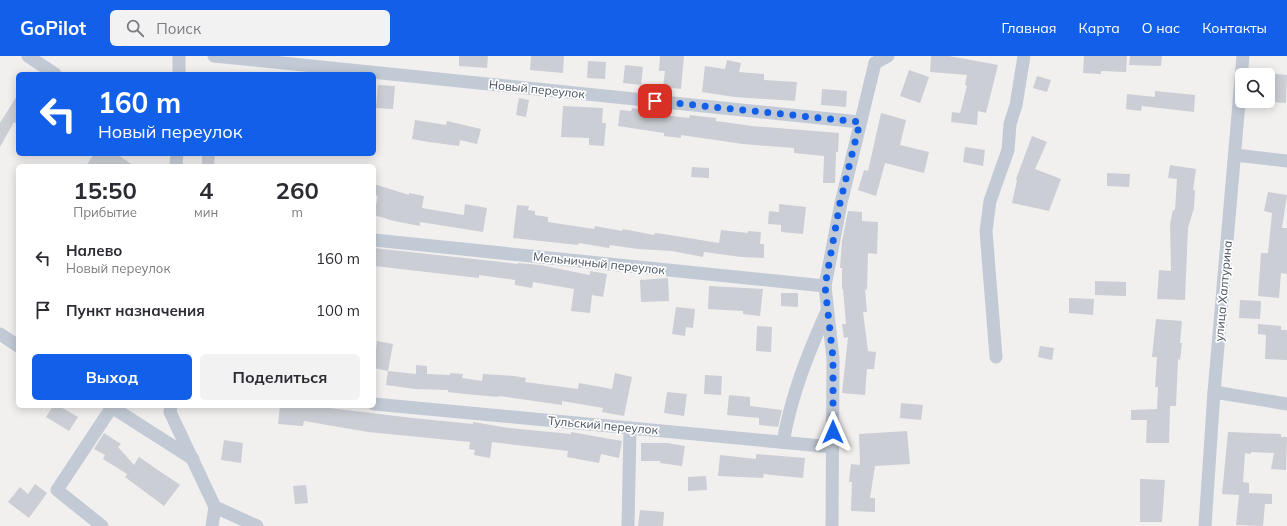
<!DOCTYPE html>
<html lang="ru">
<head>
<meta charset="utf-8">
<style>
	:root { --surface:#fff; --page:#f2f2f3; --text:#2b2b33; --muted:#7c7c81; --accent:#125fe9 }
	body { margin:0; font-family:Mulish,sans-serif; background:var(--page); color:var(--text); height:100vh; display:flex; flex-direction:column; font-size:15px; white-space:nowrap }
	* { box-sizing:border-box; margin:0 }
	p { font-size:13px; color:var(--muted) }
	.icon { flex:none; width:22px; height:22px; fill:none; stroke:currentColor; stroke-width:2; stroke-linecap:round; stroke-linejoin:round }
	.map { position:relative; flex:1; overflow:hidden }
	.side { position:absolute; left:16px; top:108px; width:360px; height:244px; display:flex; flex-direction:column; background:var(--surface); border-radius:6px; box-shadow:0 2px 10px #0003 }
	.side>* { flex:none }
	.top-card { position:absolute; left:16px; top:16px; width:360px; height:84px; border-radius:6px; box-shadow:0 2px 10px #0003; background:#125fe9; color:#fff; overflow:hidden }
	.buttons { position:absolute; left:1235px; top:12px; display:grid; gap:8px }
	.buttons a { display:grid; place-items:center; width:40px; height:40px; border-radius:6px; background:var(--surface); box-shadow:0 2px 10px #0003; font-size:20px }
	.pin { position:absolute; display:grid; place-items:center; width:34px; height:34px; color:#fff; margin:-17px; border-radius:8px; box-shadow:0 2px 6px #0006 }
	.me { position:absolute; width:44px; margin:-22px; rotate:0deg; stroke-linejoin:round; filter:drop-shadow(0 0 3px #0008) }
	.turn { display:flex; align-items:center; gap:14px; height:84px; padding:0 16px; font-size:18px }
	.turn .icon { width:52px; height:52px; stroke-width:2.5 }
	.turn b { display:block; font-size:28px; line-height:34px }
	.eta { display:flex; justify-content:space-evenly; align-items:center; height:68px; text-align:center }
	.eta b { font-size:24px; font-weight:700; line-height:28px }
	.action { display:flex; gap:8px; margin-top:auto; padding:8px 16px }
	.action a { flex:1; height:46px; border-radius:6px; background:var(--accent); color:#fff; font-size:16px; font-weight:700; line-height:46px; text-align:center }
	.action a+a { background:var(--page); color:var(--text) }
	ul { padding:0; list-style:none }
	li { display:flex; align-items:center; gap:12px; height:52px; padding:0 16px }
	li div { flex:1 }
	li b { display:block; font-size:15px }
	li em { font-style:normal }
	header { display:flex; align-items:center; gap:24px; box-sizing:border-box; height:56px; padding:0 20px; background:var(--accent); color:#fff }
	header strong { font-size:19px }
	nav { display:flex; gap:22px; margin-inline-start:auto; font-size:14px }
	.search { width:280px; height:36px; background:var(--page); display:flex; align-items:center; gap:10px; box-sizing:border-box; padding:0 14px; border-radius:6px; color:var(--muted); font-size:15px }
	.map>svg:first-child { display:block }
	.building { fill:#cbced4 }
	.lines { fill:none; stroke-linecap:round; stroke-linejoin:round }
	.minor { stroke:#c2cad5; stroke-width:13 }
	.route { stroke:#125fe9; stroke-width:7; stroke-dasharray:0 12.6 }
	.labels { text-anchor:middle; dominant-baseline:central; stroke-width:3.5; stroke-linejoin:round; paint-order:stroke }
	.street-label { font-size:12px; fill:#46515d; stroke:#fff }
</style>
</head>
<body>
<header>
<strong>GoPilot</strong>
<div class="search"><svg class="icon" aria-label="search" viewBox="0 0 24 24"><circle cx="10" cy="10" r="6"/><path d="M15 15l6 6"/></svg>Поиск</div>
<nav><a>Главная</a><a>Карта</a><a>О нас</a><a>Контакты</a></nav>
</header>
<div class="map">
<svg width="1287" height="470" viewBox="0 0 1287 470">
	<rect width="100%" height="100%" fill="#f2efef"/>
	<g class="building">
		<path d="M459 0H488L487 12 459 10Z"/>
		<path d="M531 0H564L563 17 530 14Z"/>
		<path d="M660 0H684L681 33 663 31 665 15H659Z"/>
		<path d="M931 0H949L998 9 986 57 978 55 977 69 951 66 952 56 960 57 967 30 965 29 967 19 930 16Z"/>
		<path d="M1084 0H1127L1126 16 1101 15V18L1083 17Z"/>
		<path d="M1130 0H1162L1161 10 1129 9Z"/>
		<path d="M727 4 741 7 739 16 764 18V24L797 26 795 45 734 41 702 36 705 10 725 13Z"/>
		<path d="M588 5 606 6 605 23 587 22Z"/>
		<path d="M625 9 643 11 641 29 623 27Z"/>
		<path d="M909 14 929 21 920 47 900 40Z"/>
		<path d="M1268 17 1287 19 1286 47 1268 46Z"/>
		<path d="M1037 20 1051 24 1047 36 1033 32Z"/>
		<path d="M378 29 395 30 393 53 376 52Z"/>
		<path d="M822 33 847 35 846 51 821 49Z"/>
		<path d="M1155 35 1195 39 1194 56 1142 50 1141 55 1126 53 1127 38 1155 41Z"/>
		<path d="M18 38V69L14 66 0 91V67Z"/>
		<path d="M519 42 529 44 526 61 516 59Z"/>
		<path d="M563 50 603 52 602 67H606L604 90 589 89V82L561 81Z"/>
		<path d="M632 52 654 56V58L689 62 690 59 716 62V65L752 70 839 77 838 96H836L835 127H823L824 100 794 97V92L743 88 681 79V82L664 80V77L618 70 620 54 631 55Z"/>
		<path d="M881 57 906 64 900 89 929 96 924 117 885 107 876 140 858 134 864 114 868 115Z"/>
		<path d="M415 64 446 69 447 65 481 73 477 88 460 84 459 90 429 86 412 83Z"/>
		<path d="M1032 80 1047 86 1035 113 1061 123 1049 155 1012 147 1017 124 1016 123Z"/>
		<path d="M965 91 985 94 983 110 963 106Z"/>
		<path d="M94 98H117L134 110H86Z"/>
		<path d="M202 98H215L214 110H202Z"/>
		<path d="M1170 109 1196 113 1193 134H1195L1194 152 1188 172 1185 244 1157 243 1159 214 1171 215 1170 168 1173 154H1175L1177 123 1168 122Z"/>
		<path d="M692 111 709 112V122L691 121Z"/>
		<path d="M1107 117 1130 118 1129 131 1107 130Z"/>
		<path d="M374 128 409 139V137L424 140 422 152 464 159 465 148 487 152 483 176 420 166V170L394 165 374 159 378 140 374 139Z"/>
		<path d="M1268 136 1287 139 1282 172H1287V218L1281 217 1279 242 1258 240 1261 197H1268L1272 157 1264 155Z"/>
		<path d="M779 148 806 151 803 178 781 176V169L768 168 769 155 779 156Z"/>
		<path d="M517 149 529 150 528 154 535 155V159L548 161V166L594 173 595 170 622 175 623 173 654 179 655 177 670 179 719 187 721 174 748 177V175L761 176 760 188H764V202L741 201 704 196 703 201 672 195 638 193 610 189 609 192 579 187 578 189 513 182Z"/>
		<path d="M848 155 862 156V165L878 166 877 198 868 197 867 234 865 233 867 256H863L868 295 876 296 874 313H867L865 339 842 337 848 281 844 282 842 268H846L843 233H842V212H840L842 185Z"/>
		<path d="M374 192 518 208V207L540 209 590 219V215L607 218 603 241 592 239 590 257 571 255 574 233 533 226 532 232 515 229V224L479 219V222L374 210Z"/>
		<path d="M668 222 669 245 641 246 640 224Z"/>
		<path d="M1095 225 1126 226V240L1095 239Z"/>
		<path d="M709 230 763 233 760 260 743 258V255L708 253Z"/>
		<path d="M781 237H798V251L781 250Z"/>
		<path d="M1069 242 1094 243 1093 259 1069 257Z"/>
		<path d="M1240 244 1261 245 1260 263 1239 262Z"/>
		<path d="M676 251 695 253 693 272 686 271 685 280 672 278Z"/>
		<path d="M1156 263 1182 265 1180 287H1182L1180 304 1178 303 1176 350H1170L1169 387H1146L1147 364H1131V354L1157 353 1158 331H1155L1157 301H1152Z"/>
		<path d="M1258 268 1281 270V274H1287V304L1265 303 1266 279 1258 278Z"/>
		<path d="M757 270 772 271 771 296 756 295Z"/>
		<path d="M377 285 393 288 388 315 416 318V309L427 310V318L450 319V317L463 318 462 322 482 325 483 318 514 320 526 322 525 326 578 333 579 327 612 333 615 317 632 321 624 360 602 356 603 352 562 345V349L499 340V341L465 338 448 336V334L415 333 386 329 388 315 374 312Z"/>
		<path d="M1040 290 1054 292 1052 304 1038 301Z"/>
		<path d="M705 319 722 320 721 339 704 338Z"/>
		<path d="M667 336 687 338 684 360 664 357Z"/>
		<path d="M729 339 750 341V350L782 354 778 371 759 369V362L727 359Z"/>
		<path d="M901 347 923 349 921 364 900 362Z"/>
		<path d="M53 350H59L78 361 69 375 46 361Z"/>
		<path d="M280 350H312L413 362 473 368V366L509 372 571 378V376L622 385 619 402 601 398 599 407 567 401 568 395 492 386 490 402 474 399 475 394 469 393 470 386 368 376 304 365 303 370 278 368Z"/>
		<path d="M907 375 910 408 875 410 870 442H875V456L851 455 852 426H849L851 408 860 409 859 378Z"/>
		<path d="M1228 376 1281 378V381H1287L1286 414 1271 413 1274 397 1251 396V398L1245 397 1243 426 1249 427V437L1272 438V448H1265L1263 470 1236 469 1239 439 1222 438Z"/>
		<path d="M104 377 121 388 118 391 134 409 139 401 180 429 164 450 125 421 127 418 103 403 105 399 94 393Z"/>
		<path d="M224 384 243 387 241 407 221 404Z"/>
		<path d="M641 387H667L685 390 682 410 660 407V405H641Z"/>
		<path d="M756 398 805 402 803 422 772 419 764 418 763 422 718 420 720 399 756 403Z"/>
		<path d="M706 420 707 434 688 435V421Z"/>
		<path d="M1140 423 1165 424 1162 466H1140Z"/>
		<path d="M35 428 47 437 29 462 8 446 20 431 28 438Z"/>
		<path d="M306 429 308 447 295 448 293 430Z"/>
		<path d="M640 454 664 456 663 470H638Z"/>
	</g>
	<g class="lines">
		<g class="minor">
			<path d="M28 0 55 18"/>
			<path d="M214 0 860 66"/>
			<path d="M875 7 888 0"/>
			<path d="M179 18V0"/>
			<path d="M1235 99 1287 105"/>
			<path d="M176 110 177 98"/>
			<path d="M374 184 825 230"/>
			<path d="M0 278 18 290"/>
			<path d="M996 301 986 175 990 145 1008 94 1010 68 1016 49 1024 0"/>
			<path d="M1214 336 1287 348"/>
			<path d="M374 348 833 391"/>
			<path d="M110 350 193 403"/>
			<path d="M171 350 170 356 215 451 257 470"/>
			<path d="M783 386C792 337 807 300 827 255"/>
			<path d="M102 470 57 434 112 351"/>
			<path d="M212 470 215 451"/>
			<path d="M628 470 630 372"/>
			<path d="M832 470 833 303 825 230 841 147 875 7"/>
			<path d="M1205 470 1214 336 1243 0"/>
		</g>
	</g>
	<g class="lines">
		<path class="route" d="M655 45 860 66 840 147 825 230 833 302V376"/>
	</g>
	<g class="labels">
		<g class="street-label">
			<text transform="translate(537 33) rotate(6)">Новый переулок</text>
			<text transform="translate(599 207) rotate(6)">Мельничный переулок</text>
			<text transform="translate(1223 235) rotate(-85)">улица Халтурина</text>
			<text transform="translate(603 369) rotate(5)">Тульский переулок</text>
		</g>
	</g>
</svg>
<div class="buttons">
<a><svg class="icon" aria-label="search" viewBox="0 0 24 24"><circle cx="10" cy="10" r="6"/><path d="M15 15l6 6"/></svg></a>
</div>
<div class="pin" style="left:655px;top:45px;background:#d93025"><svg class="icon" aria-label="arrive" viewBox="0 0 24 24"><path d="M6 21V4h12l-3 4 3 4H6"/></svg></div>
<svg class="me" style="left:833px;top:376px" viewBox="-20 -20 40 40"><path d="M0-17L14 15 0 8-14 15z" fill="#125fe9" stroke="#fff" stroke-width="4"/></svg>
<div class="top-card">
<div class="turn"><svg class="icon" aria-label="left" viewBox="0 0 24 24"><path d="M17 20v-9H6M10 6l-5 5 5 5"/></svg><div><b>160 m</b>Новый переулок</div></div>
</div>
<section class="side">
<div class="eta">
<div><b>15:50</b><p>Прибытие</p></div>
<div><b>4</b><p>мин</p></div>
<div><b>260</b><p>m</p></div>
</div>
<ul>
<li><svg class="icon" aria-label="left" viewBox="0 0 24 24"><path d="M17 20v-9H6M10 6l-5 5 5 5"/></svg><div><b>Налево</b><p>Новый переулок</p></div><em>160 m</em></li>
<li><svg class="icon" aria-label="arrive" viewBox="0 0 24 24"><path d="M6 21V4h12l-3 4 3 4H6"/></svg><div><b>Пункт назначения</b></div><em>100 m</em></li>
</ul>
<div class="action"><a>Выход</a><a>Поделиться</a></div>
</section>
</div>
</body>
</html>
